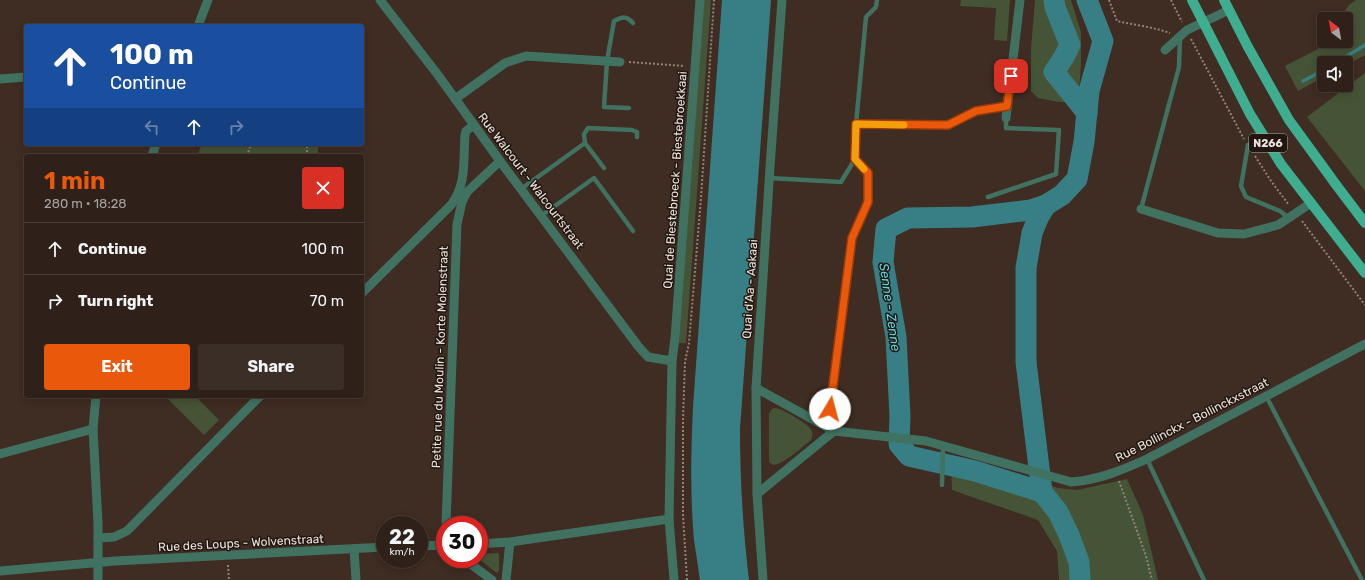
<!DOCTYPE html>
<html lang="en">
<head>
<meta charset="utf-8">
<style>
	:root { --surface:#2f211a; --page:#3b2e27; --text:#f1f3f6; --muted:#a7a3a2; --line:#4a3e39; --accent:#ea580c }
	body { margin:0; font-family:Rubik,sans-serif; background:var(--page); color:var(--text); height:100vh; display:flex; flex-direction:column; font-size:15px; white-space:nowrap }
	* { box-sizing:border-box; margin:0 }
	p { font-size:13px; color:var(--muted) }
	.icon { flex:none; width:22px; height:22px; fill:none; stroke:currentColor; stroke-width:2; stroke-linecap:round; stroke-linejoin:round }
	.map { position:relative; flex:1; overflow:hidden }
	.details { position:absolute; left:24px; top:154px; width:340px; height:244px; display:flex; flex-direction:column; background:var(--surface); border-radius:4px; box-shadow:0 2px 10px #0003,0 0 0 1px var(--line) }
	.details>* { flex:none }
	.hud { position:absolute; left:24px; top:24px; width:340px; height:122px; border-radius:4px; box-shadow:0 2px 10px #0003,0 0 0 1px var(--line); background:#1a4fa0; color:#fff; overflow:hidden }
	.needle { width:26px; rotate:328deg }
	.buttons { position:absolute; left:1317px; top:12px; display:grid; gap:8px }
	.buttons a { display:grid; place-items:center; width:36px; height:36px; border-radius:4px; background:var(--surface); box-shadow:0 2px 10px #0003,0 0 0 1px var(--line); font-size:20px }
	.speed { position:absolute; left:376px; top:516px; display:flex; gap:8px; font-size:20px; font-weight:700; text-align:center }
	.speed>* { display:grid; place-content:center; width:52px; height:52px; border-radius:50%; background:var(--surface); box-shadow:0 2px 10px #0003,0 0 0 1px var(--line); line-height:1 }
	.speed small { font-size:10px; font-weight:400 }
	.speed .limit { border:6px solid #d22; background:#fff; color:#111 }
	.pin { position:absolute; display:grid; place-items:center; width:34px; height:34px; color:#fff; margin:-17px; border-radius:8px; box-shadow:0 2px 6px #0006 }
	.me { position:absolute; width:44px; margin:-22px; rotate:8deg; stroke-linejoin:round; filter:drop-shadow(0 0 3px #0008) }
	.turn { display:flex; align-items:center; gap:14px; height:84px; padding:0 20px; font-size:18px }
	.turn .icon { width:52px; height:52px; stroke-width:2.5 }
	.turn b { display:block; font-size:28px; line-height:34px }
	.lanes { display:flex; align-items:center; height:38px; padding:0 20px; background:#0003; justify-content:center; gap:20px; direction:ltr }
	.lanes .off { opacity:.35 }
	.round { display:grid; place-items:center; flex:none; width:42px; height:42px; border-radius:4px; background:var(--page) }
	.head { display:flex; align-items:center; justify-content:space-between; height:68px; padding:0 20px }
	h1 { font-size:24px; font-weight:700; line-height:30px; color:var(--accent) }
	.cta { display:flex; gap:8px; margin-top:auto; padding:8px 20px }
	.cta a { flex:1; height:46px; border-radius:4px; background:var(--accent); color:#fff; font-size:16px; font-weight:700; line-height:46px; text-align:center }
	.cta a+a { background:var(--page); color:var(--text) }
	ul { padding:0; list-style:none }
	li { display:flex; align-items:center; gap:12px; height:52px; padding:0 20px; border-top:1px solid var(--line) }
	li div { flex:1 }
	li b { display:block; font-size:15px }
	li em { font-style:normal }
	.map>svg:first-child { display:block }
	.green { fill:#455436 }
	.water { fill:#387f85 }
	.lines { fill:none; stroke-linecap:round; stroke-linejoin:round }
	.stream { stroke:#387f85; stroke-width:3.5 }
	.river { stroke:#387f85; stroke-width:21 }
	.path { stroke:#93837a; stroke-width:2; stroke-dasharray:2 2; stroke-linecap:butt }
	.lane { stroke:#407161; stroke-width:4.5 }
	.street { stroke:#407161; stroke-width:9 }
	.primary { stroke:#3fae90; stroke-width:10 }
	.route-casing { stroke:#983908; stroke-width:10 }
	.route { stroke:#ea580c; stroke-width:7 }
	.slow { stroke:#f59e0b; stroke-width:7 }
	.labels { text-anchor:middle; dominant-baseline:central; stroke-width:3; stroke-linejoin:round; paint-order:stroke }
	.shield { fill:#201712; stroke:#b1a59f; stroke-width:1 }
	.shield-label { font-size:11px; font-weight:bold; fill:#efe2db }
	.street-label { font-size:12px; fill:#efe2db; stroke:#201712 }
	.water-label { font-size:13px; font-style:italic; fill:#64d2db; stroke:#201712 }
</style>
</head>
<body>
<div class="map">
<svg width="1365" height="580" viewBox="0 0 1365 580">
	<rect width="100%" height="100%" fill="#3f2c22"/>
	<g class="green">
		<path d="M704 0H711L686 343H679Z"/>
		<path d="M961 0H1010L1007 41 994 40 996 8 960 6Z"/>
		<path d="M1035 0H1071L1081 32V63L1079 94 1077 98 1071 102H1059L1038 98 1031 91V48Z"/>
		<path d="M1356 0H1365V55L1346 65V63H1324V77L1298 91 1285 66 1318 49 1324 40 1346 41V19H1339L1349 5Z"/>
		<path d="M1365 73V191L1307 117Z"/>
		<path d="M202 144H318V156H197Z"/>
		<path d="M165 396H195L219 420 204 435Z"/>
		<path d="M774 408C782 408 809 424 812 431 813 434 812 437 811 440 802 447 784 464 773 465L769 462V414L771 410Z"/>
		<path d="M951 457 1000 468 1058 488 1077 490 1127 479 1143 515 1158 580H1059L1057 551 1038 520 952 490Z"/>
		<path d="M498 553 499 555V570L497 573 479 559V554Z"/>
	</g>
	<path class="water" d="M722 0H771L740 429C740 480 743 530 749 580H700C698 567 696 553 694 540 690 496 691 451 693 407Z"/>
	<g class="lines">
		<g class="stream">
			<path d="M1336 63 1365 45"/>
			<path d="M1303 81 1324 70"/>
		</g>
		<g class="river">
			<path d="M1054 0 1055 7 1070 45 1064 57 1054 72 1087 113"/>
			<path d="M1042 492 975 471 909 456 899 444 900 416 896 337 883 262 886 229 908 218 972 217 1031 210 1046 205"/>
			<path d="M1080 580 1079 562 1069 535 1058 512 1042 492 1026 362V268L1032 233 1039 216 1046 205 1062 195 1077 179 1084 142 1089 91 1103 41 1087 0"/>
		</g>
		<g class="path">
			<path d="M1109 0 1117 21C1134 25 1153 27 1170 33"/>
			<path d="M1171 0 1182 22"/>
			<path d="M1191 39 1244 139"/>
			<path d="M629 62 685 66"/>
			<path d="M247 156 251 144"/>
			<path d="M307 156V144"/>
			<path d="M1255 156 1271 181 1289 205"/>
			<path d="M1302 221 1365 305"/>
			<path d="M1119 481 1146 556 1152 580"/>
			<path d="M228 565 229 580"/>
			<path d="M687 580 683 515V420L685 362 689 343 701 198 714 0"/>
		</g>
		<g class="lane">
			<path d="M629 108 604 107 607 61 614 21C622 17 626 15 633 23"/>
			<path d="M856 124 948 125 976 111 1007 106"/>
			<path d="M585 143 584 134 588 128 632 130 637 132V137"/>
			<path d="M1248 145 1241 186 1246 197 1280 211 1289 218"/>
			<path d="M769 178 841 182 855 159 856 124 866 17 876 7 877 0"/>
			<path d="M521 189 585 143 604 168"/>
			<path d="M988 197 1056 174 1059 130 1006 128V118"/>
			<path d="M1141 209 1179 67 1180 38"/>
			<path d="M541 216 594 178 633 231"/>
			<path d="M852 238 868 202V173L855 159"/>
			<path d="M1266 396 1362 580"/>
			<path d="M1147 459 1204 580"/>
			<path d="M942 485 943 445"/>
		</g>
		<g class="street">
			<path d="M380 0 438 75 500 161 638 346 648 357 672 361"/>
			<path d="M198 26 208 0"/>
			<path d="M1165 50 1187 30 1229 10"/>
			<path d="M0 79 26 77"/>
			<path d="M455 99 505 63 526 56 620 62"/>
			<path d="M1006 118 1020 0"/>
			<path d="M152 156 156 144"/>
			<path d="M1141 209 1218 233 1244 234 1278 225 1311 203"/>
			<path d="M362 293 451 205C467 184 463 160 465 135L466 131 474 125"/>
			<path d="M756 388 834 431 926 441 1071 482C1099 480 1122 470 1147 459L1365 344"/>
			<path d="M96 396 93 429 98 523V580"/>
			<path d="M834 431 830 409 852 238"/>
			<path d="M0 454 93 429"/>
			<path d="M757 494 834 431"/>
			<path d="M446 525 457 224 462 202 467 192 500 161"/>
			<path d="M98 538 114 537 127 531 260 396"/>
			<path d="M479 544 510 542 669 519"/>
			<path d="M419 546 445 545"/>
			<path d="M354 549 356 580"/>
			<path d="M464 559 492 580"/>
			<path d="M0 571 115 561 385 547"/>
			<path d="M506 580 510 542"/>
			<path d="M674 580 669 519 672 361 675 338 700 0"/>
			<path d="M763 580 757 494 756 388 770 167 782 0"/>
		</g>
		<g class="primary">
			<path d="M1192 0 1250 114 1281 164 1365 273"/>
			<path d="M1224 0 1248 47 1289 120 1337 186 1365 223"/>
		</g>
	</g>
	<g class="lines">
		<g class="route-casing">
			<path id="route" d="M830 409 852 238 868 202V173L855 159 856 124 948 125 976 111 1007 106 1011 76"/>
		</g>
		<use href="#route" class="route"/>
		<path class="slow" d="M864 169 855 159 856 124 904 125"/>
	</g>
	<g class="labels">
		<rect class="shield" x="1249" y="134" width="38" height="18" rx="3"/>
		<g class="shield-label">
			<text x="1268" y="143">N266</text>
		</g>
		<g class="street-label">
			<text transform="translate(675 180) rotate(-86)">Quai de Biestebroeck - Biestebroekkaai</text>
			<text transform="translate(531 181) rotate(53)">Rue Walcourt - Walcourtstraat</text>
			<text transform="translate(750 289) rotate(-86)">Quai d'Aa - Aakaai</text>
			<text transform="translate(440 357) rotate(-88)">Petite rue du Moulin - Korte Molenstraat</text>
			<text transform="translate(1192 420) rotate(-27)">Rue Bollinckx - Bollinckxstraat</text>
			<text transform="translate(241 543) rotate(-3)">Rue des Loups - Wolvenstraat</text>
		</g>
		<g class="water-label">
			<text transform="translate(890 307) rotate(82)">Senne - Zenne</text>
		</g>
	</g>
</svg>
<div class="buttons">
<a><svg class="needle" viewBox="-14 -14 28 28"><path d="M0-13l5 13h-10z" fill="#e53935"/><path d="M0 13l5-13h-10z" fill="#a7a3a2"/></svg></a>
<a><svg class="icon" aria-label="sound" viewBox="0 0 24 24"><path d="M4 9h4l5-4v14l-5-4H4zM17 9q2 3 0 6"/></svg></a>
</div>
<div class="speed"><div>22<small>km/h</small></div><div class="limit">30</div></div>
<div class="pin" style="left:1011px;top:76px;background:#d93025"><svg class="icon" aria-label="arrive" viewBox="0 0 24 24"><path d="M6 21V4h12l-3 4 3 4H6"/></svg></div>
<svg class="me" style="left:830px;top:409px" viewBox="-20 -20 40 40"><circle r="19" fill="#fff"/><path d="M0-13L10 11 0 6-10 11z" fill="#ea580c"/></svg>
<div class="hud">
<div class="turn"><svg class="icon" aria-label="ahead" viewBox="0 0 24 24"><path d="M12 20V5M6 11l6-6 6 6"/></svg><div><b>100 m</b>Continue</div></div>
<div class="lanes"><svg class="icon off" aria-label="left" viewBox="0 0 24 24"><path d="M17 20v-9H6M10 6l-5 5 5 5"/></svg><svg class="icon" aria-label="ahead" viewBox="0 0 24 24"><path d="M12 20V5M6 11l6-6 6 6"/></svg><svg class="icon off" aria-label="right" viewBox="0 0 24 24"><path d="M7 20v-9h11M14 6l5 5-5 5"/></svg></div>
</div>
<section class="details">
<div class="head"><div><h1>1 min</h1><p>280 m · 18:28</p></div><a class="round" style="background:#d93025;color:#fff"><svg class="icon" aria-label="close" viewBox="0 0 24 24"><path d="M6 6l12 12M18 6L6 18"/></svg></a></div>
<ul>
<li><svg class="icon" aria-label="ahead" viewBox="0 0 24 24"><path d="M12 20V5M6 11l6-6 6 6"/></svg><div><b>Continue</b></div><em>100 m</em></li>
<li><svg class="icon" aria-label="right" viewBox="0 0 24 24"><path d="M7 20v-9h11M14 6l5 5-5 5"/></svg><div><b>Turn right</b></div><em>70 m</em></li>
</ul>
<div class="cta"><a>Exit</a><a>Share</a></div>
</section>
</div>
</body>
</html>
